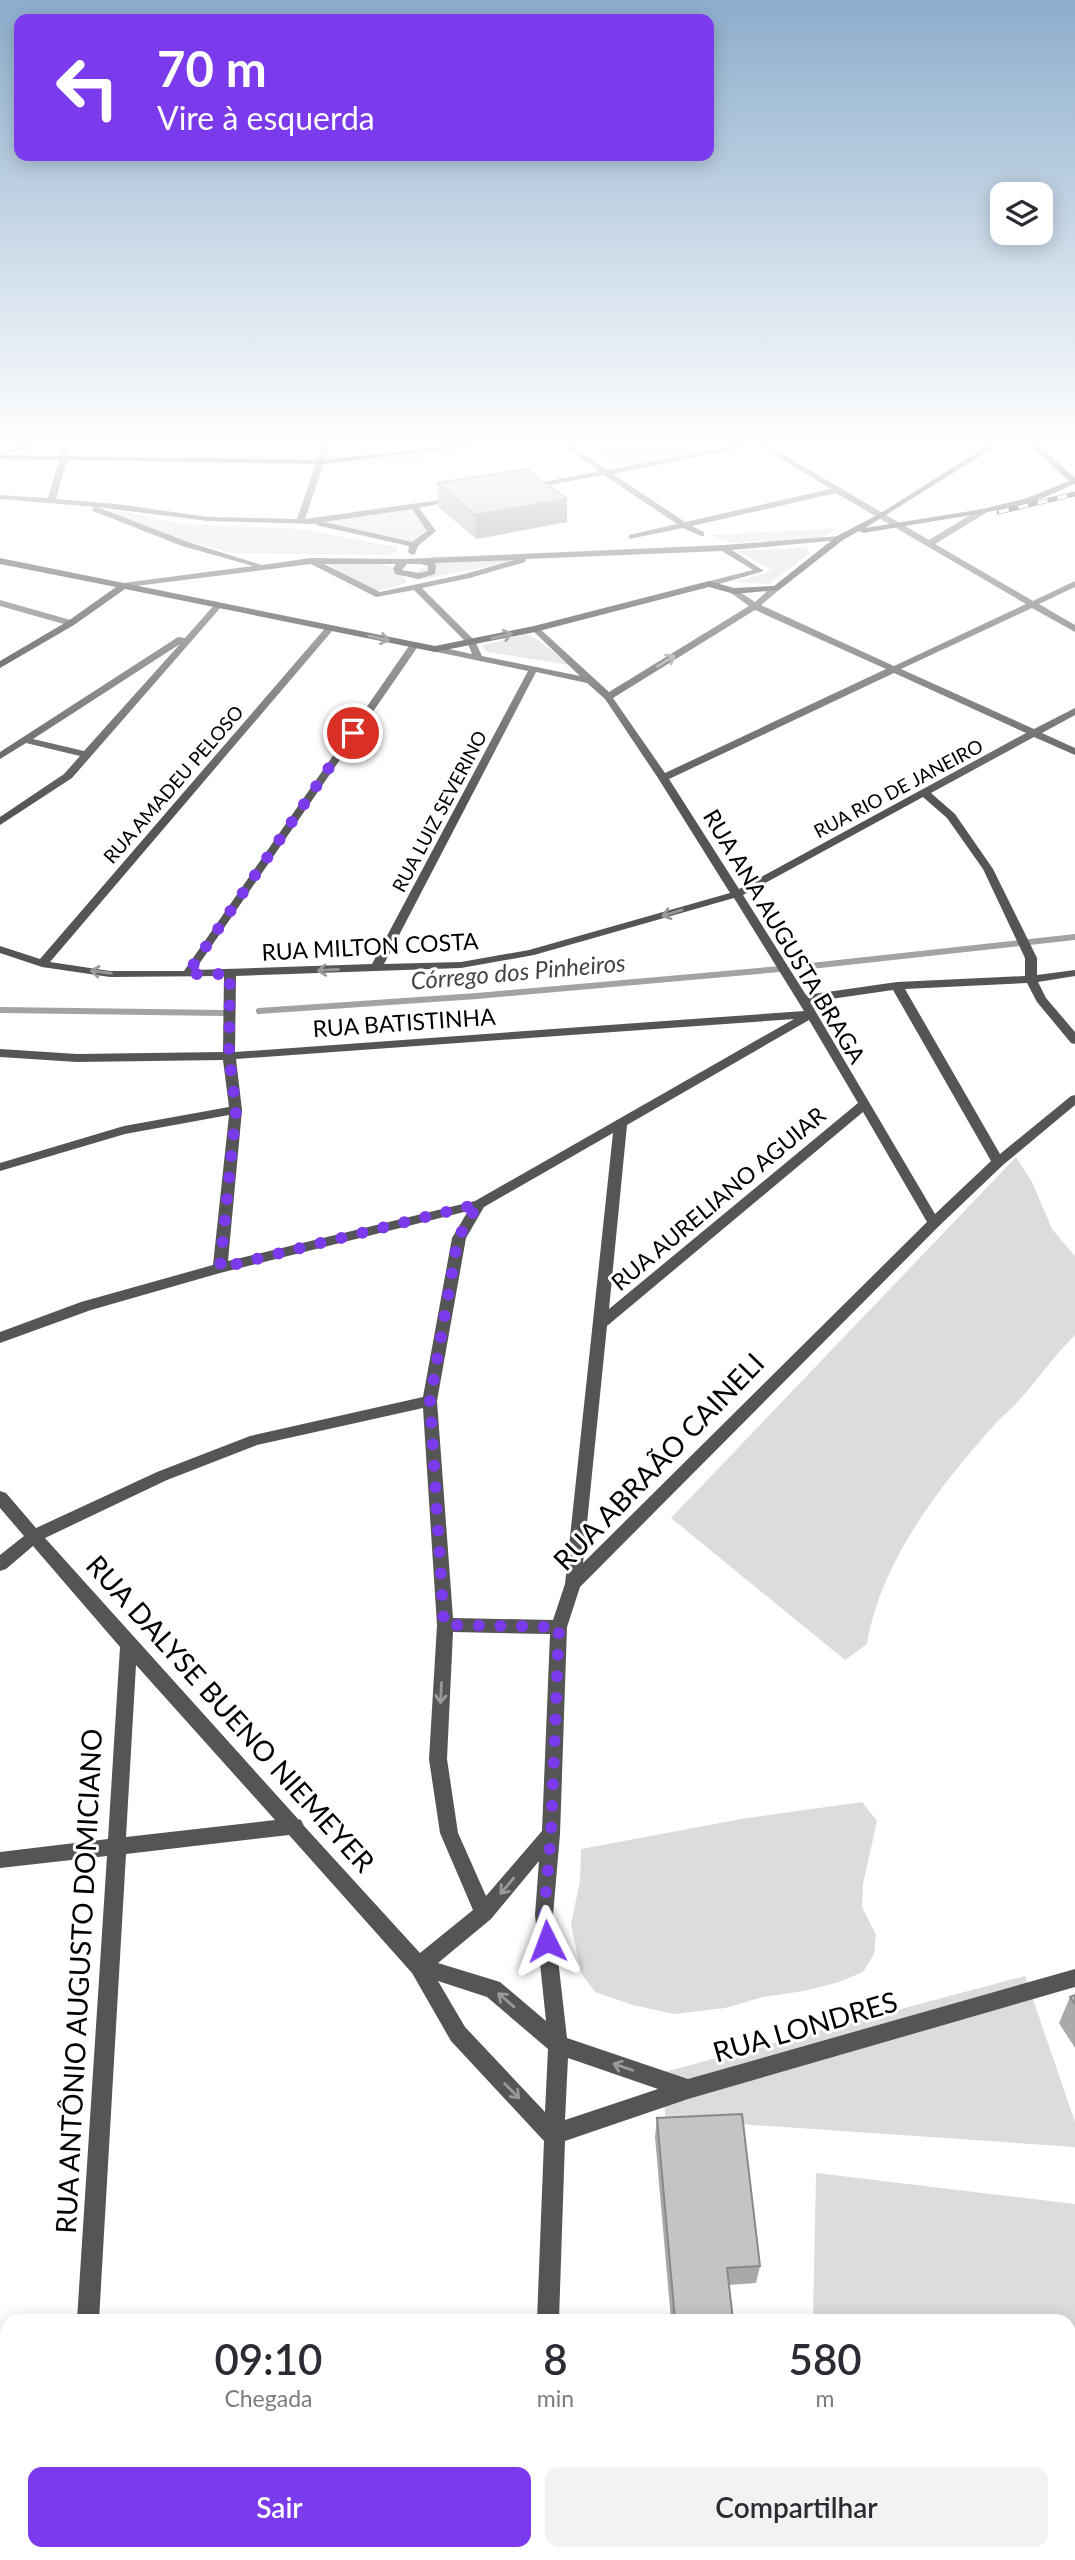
<!DOCTYPE html>
<html lang="pt">
<head>
<meta charset="utf-8">
<style>
	:root { --surface:#fff; --page:#f2f2f3; --text:#2b2b33; --muted:#7c7c81; --accent:#7c3aed }
	body { margin:0; font-family:Lato,sans-serif; background:var(--page); color:var(--text); height:100vh; display:flex; flex-direction:column; font-size:26px; white-space:nowrap }
	* { box-sizing:border-box; margin:0 }
	p { font-size:23px; color:var(--muted) }
	.icon { flex:none; width:38px; height:38px; fill:none; stroke:currentColor; stroke-width:2; stroke-linecap:round; stroke-linejoin:round }
	.map { position:relative; flex:1; overflow:hidden }
	.details { position:absolute; left:0px; top:2314px; width:1076px; height:247px; display:flex; flex-direction:column; background:var(--surface); border-radius:21px 21px 0 0; box-shadow:0 4px 18px #0003 }
	.details>* { flex:none }
	.banner { position:absolute; left:14px; top:14px; width:700px; height:147px; border-radius:14px; box-shadow:0 4px 18px #0003; background:#7c3aed; color:#fff; overflow:hidden }
	.controls { position:absolute; left:990px; top:182px; display:grid; gap:14px }
	.controls a { display:grid; place-items:center; width:63px; height:63px; border-radius:14px; background:var(--surface); box-shadow:0 4px 18px #0003; font-size:35px }
	.pin { position:absolute; display:grid; place-items:center; width:60px; height:60px; color:#fff; margin:-30px; border:4px solid #fff; border-radius:50%; box-shadow:0 2px 7px #0007 }
	.me { position:absolute; width:77px; margin:-38px; rotate:357deg; stroke-linejoin:round; filter:drop-shadow(0 0 5px #0008) }
	.turn { display:flex; align-items:center; gap:24px; height:147px; padding:0 28px; font-size:32px }
	.turn .icon { width:91px; height:91px; stroke-width:2.5 }
	.turn b { display:block; font-size:49px; line-height:60px }
	.eta { display:flex; justify-content:space-evenly; align-items:center; height:119px; text-align:center }
	.eta b { font-size:42px; font-weight:600; line-height:49px }
	.cta { display:flex; gap:14px; margin-top:auto; padding:14px 28px }
	.cta a { flex:1; height:80px; border-radius:14px; background:var(--accent); color:#fff; font-size:28px; font-weight:600; line-height:80px; text-align:center }
	.cta a+a { background:var(--page); color:var(--text) }
	.map>svg:first-child { display:block }
	.green { fill:#dcdcdc }
	.lines { fill:none; stroke-linecap:round; stroke-linejoin:round }
	.stream { stroke:#a3a3a3; stroke-width:6 }
	.street { fill:#555; fill-rule:evenodd }
	.secondary { fill:#222; fill-rule:evenodd }
	.rail-casing { stroke:#000; stroke-width:5 }
	.rail { stroke:#fff; stroke-width:3.5; stroke-dasharray:10; stroke-linecap:butt }
	.wall { fill:#a9a9a9 }
	.shaded-wall { fill:#898989 }
	.building { fill:#c4c4c4; stroke:#898989; stroke-width:2 }
	.oneway { stroke:#646464 }
	.oneway2 { stroke:#999 }
	.route { stroke:#7c3aed; stroke-width:12; stroke-dasharray:0 21.6 }
	.labels { text-anchor:middle; dominant-baseline:central; stroke-width:6; stroke-linejoin:round; paint-order:stroke }
	.far-street-label { font-size:19px; fill:#000; stroke:#fff }
	.street-label { font-size:23px; fill:#000; stroke:#fff }
	.water-label { font-size:24px; font-style:italic; fill:#444; stroke:#fff }
	.near-street-label { font-size:28px; fill:#000; stroke:#fff }
</style>
</head>
<body>
<div class="map">
<svg width="1075" height="2560" viewBox="0 0 1075 2560">
	<rect width="100%" height="100%" fill="#fff"/>
	<g class="green">
		<path d="M587 445H734L619 467Z"/>
		<path d="M484 446 406 462 329 465V462Z"/>
		<path d="M412 508 428 528 412 543 320 523Z"/>
		<path d="M106 511 127 512 182 524 301 529 397 547V552L390 555 233 553 183 540Z"/>
		<path d="M838 528 821 538 732 543 710 535Z"/>
		<path d="M806 547 810 553 769 584 732 582 772 571 737 551Z"/>
		<path d="M522 555 511 562 412 581 419 570 431 565V556Z"/>
		<path d="M321 560C350 561 376 559 402 572L407 583 374 592Z"/>
		<path d="M526 634 538 640 570 665 488 652 481 646Z"/>
		<path d="M1016 1157 1032 1182 1052 1229 1075 1256V1335C1056 1354 1041 1375 1023 1396 1015 1405 1006 1413 997 1422 941 1484 881 1560 867 1644L845 1660 671 1518Z"/>
		<path d="M862 1802 877 1821 863 1884 862 1907 876 1935 874 1954 863 1972 839 1982 804 1991 763 1997 725 2008 674 2014 633 2005 595 1992 581 1973 571 1924 580 1881 581 1849 741 1819Z"/>
		<path d="M1025 1976 1075 2122V2147L665 2119 664 2072Z"/>
		<path d="M816 2173 1075 2204V2560H809V2553H1069V2320H813Z"/>
	</g>
	<g class="lines">
		<g class="stream">
			<path d="M811 966 1075 937"/>
			<path d="M0 1010 224 1013"/>
			<path d="M259 1011 477 996 780 969"/>
		</g>
		<g class="street">
			<path d="M26 445H42L0 455V451Z"/>
			<path d="M60 445H68V457L56 499 117 504 208 517 297 519 322 445H330L305 519 454 498 458 500 419 508 436 531 418 546 415 554 412 555 408 552 409 546 320 526 316 524 208 521 97 507 188 542 262 565 311 558 405 559 724 545 840 536 844 538 840 540 732 550 764 571 709 587 705 584 706 582 753 570 722 551 526 559 525 562 470 578 422 588 475 641 482 656 580 676 531 629 538 627 609 692 749 606 731 593 730 591 734 588 755 602 773 586H779V590L761 605 894 666 1026 604 836 493 692 526 704 532V536H701L683 528 629 539V535L677 524 604 475 526 489V485H529L599 471 562 445H571L607 470 738 445H755L613 474 685 522 831 489 758 445H767L929 540 980 509H986V513L935 544 1033 601 1075 581V587L1039 604 1075 625V632L1032 608 901 669 1034 729 1075 708V715L1042 733 1075 748V755L1034 737 931 793 955 814 993 869 1037 958V975L1075 970V976L1038 982 1046 998 1075 1032V1044L1071 1043 1037 1002 1027 983 905 989 1000 1154 1071 1096 1075 1095V1105L1003 1165 939 1226 580 1587 567 1627 560 1834 553 1915 567 2038 688 2079 1075 1969V1987L688 2099 565 2141 559 2320H537L544 2141 451 2041 412 1973 289 1835 126 1854 99 2320H77L107 1856 0 1868V1852L108 1839 120 1647 33 1546 6 1569 0 1571V1555L24 1536 0 1508V1491L6 1493 36 1528 157 1472 250 1436 423 1397 452 1238 468 1211 220 1273 91 1310 0 1343V1332L81 1302 213 1265 229 1115 125 1134 0 1171V1163L124 1126 229 1107 223 1060 77 1062 0 1057V1049L77 1054 223 1052 224 976 110 977 42 967 0 953V946L40 959 327 626H333V630L50 962 110 971H184L411 643 414 642 419 645 195 970 372 964 528 671 432 651V647L435 646 472 654 468 644 414 590 376 597 311 564 120 588V584L123 583 253 566 182 546 93 511 92 509 95 507 0 499V495L48 498 60 457ZM412 509 427 531 412 542 324 522ZM514 560 465 574 380 592 324 564H396L393 568 395 574 419 579 435 574 436 565 434 563ZM407 564H420L428 566V571L419 573 402 570ZM755 610 886 669 665 773 613 698ZM536 672 587 683 605 699 658 778 730 893 529 950 461 962 384 964ZM894 673 1026 733 739 889 669 779ZM923 797 947 818 983 869 1025 958V976L897 982 806 995 743 895ZM734 898 804 1011 235 1052 236 976 461 968 534 955ZM893 990 991 1161 935 1214 810 1002ZM794 1019 475 1201 228 1261 242 1110 236 1059ZM809 1020 858 1103 609 1309 627 1125ZM863 1112 927 1222 583 1563 607 1326ZM613 1133 565 1584 553 1620 453 1618 437 1401 466 1238 484 1207ZM423 1408 437 1625 429 1759 440 1833 473 1910 420 1953 304 1826 301 1820 298 1819 45 1538 167 1480 257 1445ZM453 1632 550 1634 542 1831 486 1896 458 1833 447 1759ZM136 1665 275 1820 126 1837ZM539 1861 535 1915 546 2021 500 1982 438 1963 491 1919ZM438 1981 487 1997 548 2049 545 2112 465 2027ZM568 2058 658 2089 565 2120Z"/>
			<path d="M0 600 74 621 75 623 71 626 0 606Z"/>
			<path d="M215 604 222 606 72 778 0 825V817L64 774 80 756 26 743 0 759V752L178 637 185 638ZM180 644 84 751 33 739Z"/>
			<rect x="62" y="2553" width="24" height="7"/>
			<path d="M425 2553H487L484 2560H422Z"/>
			<rect x="529" y="2553" width="24" height="7"/>
		</g>
		<g class="secondary">
			<path d="M455 445H483L322 464 0 459V455L322 460Z"/>
			<path d="M989 445H998L865 528 983 509 1027 498 1069 481 1030 445H1038L1075 478V484L1033 502 983 513 863 533 859 531 843 540 779 590 734 594 709 587 535 632 435 652 125 589 74 625 0 668V661L68 621 116 587 0 564V558L435 646 534 626 709 581 734 588 774 586 837 536 879 514Z"/>
		</g>
		<g class="rail-casing">
			<path id="rail" d="M999 512 1075 494"/>
		</g>
		<use href="#rail" class="rail"/>
	</g>
	<g class="wall">
		<path d="M437 483 567 499V522L476 539 438 507Z"/>
		<path d="M1075 1995V2048L1059 2023 1070 1997Z"/>
		<path d="M657 2118 760 2266 756 2283 729 2285 733 2320H671L655 2137Z"/>
	</g>
	<path class="shaded-wall" d="M567 499V522L476 539 475 515Z"/>
	<g class="building">
		<path d="M526 469 567 499 475 515 437 483Z"/>
		<path d="M1075 1995V2004L1070 1997Z"/>
		<path d="M742 2114 760 2266 727 2268 733 2320H675L657 2118Z"/>
	</g>
	<defs><path id="oneway-shaft" d="M-6 0H5M1.5-3L5.5 0L1.5 3" fill="none" stroke-width="1.6" stroke-linecap="round" stroke-linejoin="round" transform="scale(1.75)"/></defs>
	<g class="oneway">
		<use href="#oneway-shaft" transform="translate(502 636) rotate(-13)"/>
		<use href="#oneway-shaft" transform="translate(379 638) rotate(12)"/>
	</g>
	<g class="oneway2">
		<use href="#oneway-shaft" transform="translate(666 661) rotate(-32)"/>
		<use href="#oneway-shaft" transform="translate(672 913) rotate(163)"/>
		<use href="#oneway-shaft" transform="translate(328 970) rotate(177)"/>
		<use href="#oneway-shaft" transform="translate(101 972) rotate(-173)"/>
		<use href="#oneway-shaft" transform="translate(441 1693) rotate(93)"/>
		<use href="#oneway-shaft" transform="translate(507 1886) rotate(130)"/>
		<use href="#oneway-shaft" transform="translate(506 2000) rotate(-139)"/>
		<use href="#oneway-shaft" transform="translate(623 2067) rotate(-161)"/>
		<use href="#oneway-shaft" transform="translate(512 2091) rotate(45)"/>
	</g>
	<linearGradient id="sky" x2="0" y2="1"><stop stop-color="#8cadcc"/><stop offset="0.55" stop-color="#fff"/><stop offset="1" stop-color="#fff" stop-opacity="0"/></linearGradient>
	<rect width="1075" height="804" fill="url(#sky)"/>
	<g class="lines">
		<path class="route" d="M353 733 187 974H230L229 1056 236 1110 220 1268 478 1204 458 1238 430 1401 444 1625 559 1627 551 1834 544 1915 547 1941"/>
	</g>
	<g class="labels">
		<g class="far-street-label">
			<text transform="translate(173 784) rotate(-49)">RUA AMADEU PELOSO</text>
			<text transform="translate(898 788) rotate(-28)">RUA RIO DE JANEIRO</text>
			<text transform="translate(439 811) rotate(-62)">RUA LUIZ SEVERINO</text>
		</g>
		<g class="street-label">
			<text transform="translate(785 936) rotate(59)">RUA ANA AUGUSTA BRAGA</text>
			<text transform="translate(370 946) rotate(-3)">RUA MILTON COSTA</text>
			<text transform="translate(404 1022) rotate(-4)">RUA BATISTINHA</text>
			<text transform="translate(718 1198) rotate(-40)">RUA AURELIANO AGUIAR</text>
		</g>
		<g class="water-label">
			<text transform="translate(518 971) rotate(-5)">Córrego dos Pinheiros</text>
		</g>
		<g class="near-street-label">
			<text transform="translate(658 1461) rotate(-46)">RUA ABRAÃO CAINELI</text>
			<text transform="translate(231 1713) rotate(48)">RUA DALYSE BUENO NIEMEYER</text>
			<text transform="translate(78 1981) rotate(-87)">RUA ANTÔNIO AUGUSTO DOMICIANO</text>
			<text transform="translate(805 2026) rotate(-16)">RUA LONDRES</text>
		</g>
	</g>
</svg>
<div class="controls">
<a><svg class="icon" aria-label="layers" viewBox="0 0 24 24"><path d="M12 4l9 5-9 5-9-5zM3 14l9 5 9-5"/></svg></a>
</div>
<div class="pin" style="left:353px;top:733px;background:#d93025"><svg class="icon" aria-label="arrive" viewBox="0 0 24 24"><path d="M6 21V4h12l-3 4 3 4H6"/></svg></div>
<svg class="me" style="left:547px;top:1941px" viewBox="-20 -20 40 40"><path d="M0-17L14 15 0 8-14 15z" fill="#7c3aed" stroke="#fff" stroke-width="4"/></svg>
<div class="banner">
<div class="turn"><svg class="icon" aria-label="left" viewBox="0 0 24 24"><path d="M17 20v-9H6M10 6l-5 5 5 5"/></svg><div><b>70 m</b>Vire à esquerda</div></div>
</div>
<section class="details">
<div class="eta">
<div><b>09:10</b><p>Chegada</p></div>
<div><b>8</b><p>min</p></div>
<div><b>580</b><p>m</p></div>
</div>
<div class="cta"><a>Sair</a><a>Compartilhar</a></div>
</section>
</div>
</body>
</html>
